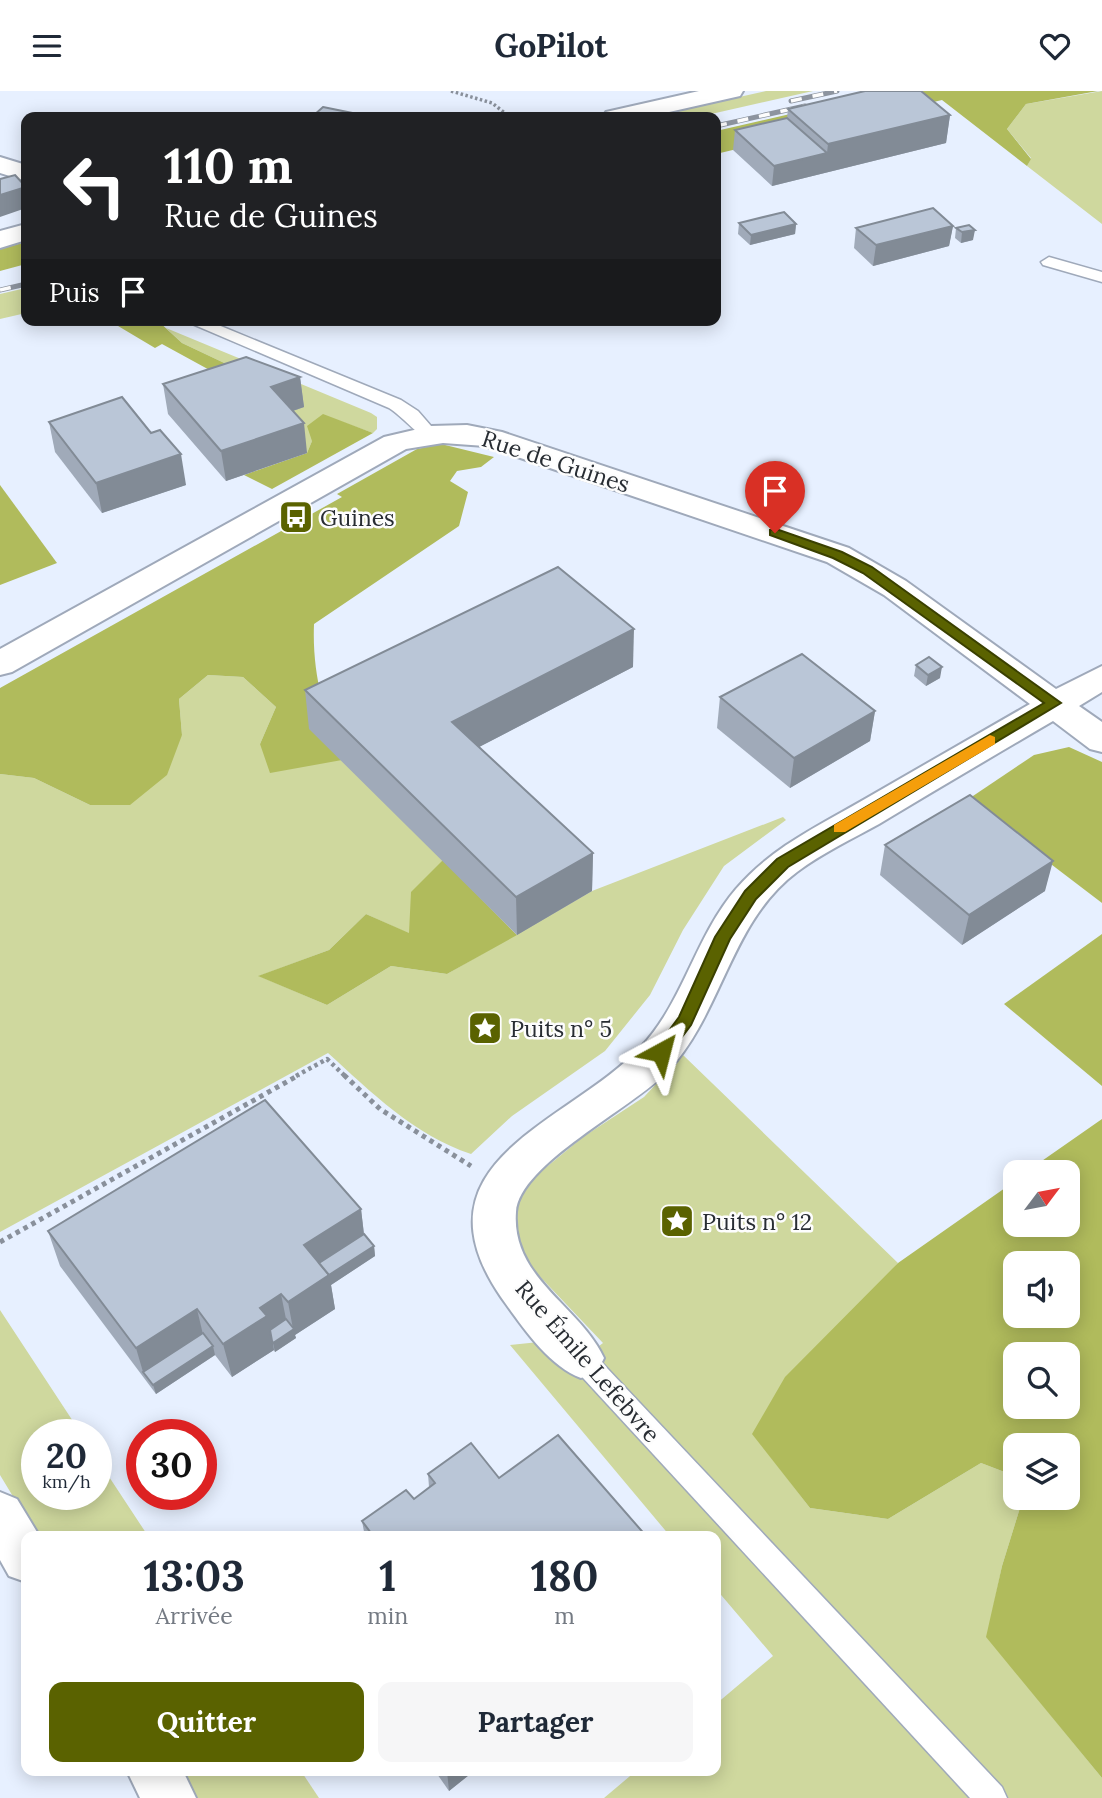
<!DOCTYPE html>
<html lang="fr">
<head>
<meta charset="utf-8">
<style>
	:root { --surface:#fff; --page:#f6f6f7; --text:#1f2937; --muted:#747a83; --accent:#5a6200 }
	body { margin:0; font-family:Lora,serif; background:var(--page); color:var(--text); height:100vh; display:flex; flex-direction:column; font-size:26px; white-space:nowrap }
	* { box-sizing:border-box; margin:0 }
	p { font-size:23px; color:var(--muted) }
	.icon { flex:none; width:38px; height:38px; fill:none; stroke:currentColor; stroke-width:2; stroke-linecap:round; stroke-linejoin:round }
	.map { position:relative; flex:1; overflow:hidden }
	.panel { position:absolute; left:21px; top:1440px; width:700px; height:245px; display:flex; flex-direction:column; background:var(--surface); border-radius:14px; box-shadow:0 4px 18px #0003 }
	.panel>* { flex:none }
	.banner { position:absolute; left:21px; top:21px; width:700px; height:214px; border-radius:14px; box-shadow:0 4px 18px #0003; background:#202124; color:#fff; overflow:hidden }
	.needle { width:46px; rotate:58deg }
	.controls { position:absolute; left:1003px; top:1069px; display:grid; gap:14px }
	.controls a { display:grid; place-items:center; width:77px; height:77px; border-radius:14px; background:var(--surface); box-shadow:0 4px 18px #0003; font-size:35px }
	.speed { position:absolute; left:21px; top:1328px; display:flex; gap:14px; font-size:35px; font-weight:700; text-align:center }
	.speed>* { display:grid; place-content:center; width:91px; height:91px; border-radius:50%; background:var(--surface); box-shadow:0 4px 18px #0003; line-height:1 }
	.speed small { font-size:18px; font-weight:400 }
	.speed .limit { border:10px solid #d22; background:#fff; color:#111 }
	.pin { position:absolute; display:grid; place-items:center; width:60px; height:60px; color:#fff; margin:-72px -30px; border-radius:50% 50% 50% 0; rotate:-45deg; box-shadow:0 0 7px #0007 }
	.pin .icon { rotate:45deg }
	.me { position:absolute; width:77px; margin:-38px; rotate:38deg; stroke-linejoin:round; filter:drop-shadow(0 0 5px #0008) }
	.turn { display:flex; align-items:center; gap:24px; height:147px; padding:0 28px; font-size:32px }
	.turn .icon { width:91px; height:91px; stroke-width:2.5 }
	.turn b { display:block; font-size:49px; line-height:60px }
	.then { display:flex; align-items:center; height:66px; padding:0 28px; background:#0003; gap:14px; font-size:26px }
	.eta { display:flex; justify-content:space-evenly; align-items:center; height:119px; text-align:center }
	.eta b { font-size:42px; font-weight:700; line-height:49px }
	.button { display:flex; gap:14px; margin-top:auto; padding:14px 28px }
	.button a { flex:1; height:80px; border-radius:14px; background:var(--accent); color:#fff; font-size:28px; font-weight:700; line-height:80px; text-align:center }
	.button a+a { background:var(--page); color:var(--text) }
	header { display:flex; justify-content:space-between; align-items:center; height:91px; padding:0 28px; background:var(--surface); font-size:32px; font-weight:700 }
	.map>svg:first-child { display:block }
	.green { fill:#cfd89e }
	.forest { fill:#b0bb5c; fill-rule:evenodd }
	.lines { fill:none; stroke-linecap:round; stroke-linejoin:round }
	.service-casing { stroke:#9fa9ba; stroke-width:3 }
	.minor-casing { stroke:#9fa9ba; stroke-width:4 }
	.path-far2 { stroke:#89909b; stroke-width:3.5; stroke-dasharray:2.5 2.5; stroke-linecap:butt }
	.path-far1 { stroke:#89909b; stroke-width:4.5; stroke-dasharray:3.5 3.5; stroke-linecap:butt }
	.path { stroke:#89909b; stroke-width:5; stroke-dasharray:4.5 4.5; stroke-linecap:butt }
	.service { fill:#fff; fill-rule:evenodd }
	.minor { fill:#fff; fill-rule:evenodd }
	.rail-casing { stroke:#8d949f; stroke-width:5 }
	.rail { stroke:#fdfdfd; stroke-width:3.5; stroke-dasharray:11; stroke-linecap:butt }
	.wall { fill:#a0aab9 }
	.shaded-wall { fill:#828b96 }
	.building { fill:#bac6d7; stroke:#828b96; stroke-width:2 }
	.route { fill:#5a6200; stroke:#3a4000; stroke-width:2 }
	.slow { fill:#f59e0b }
	.labels { text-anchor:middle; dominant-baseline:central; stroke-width:5; stroke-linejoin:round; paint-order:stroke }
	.street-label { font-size:23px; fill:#282d33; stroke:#fdfdfd }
	.poi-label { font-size:23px; fill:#282d33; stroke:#fdfdfd; text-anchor:start }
</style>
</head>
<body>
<header><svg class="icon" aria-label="menu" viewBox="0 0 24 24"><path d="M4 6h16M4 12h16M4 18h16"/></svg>GoPilot<svg class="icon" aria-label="heart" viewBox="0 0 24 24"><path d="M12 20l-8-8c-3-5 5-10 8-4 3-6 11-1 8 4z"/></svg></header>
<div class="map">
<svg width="1102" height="1707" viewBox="0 0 1102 1707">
	<rect width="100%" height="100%" fill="#e7f0ff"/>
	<g class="green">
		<path d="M766 0H813L698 26H649Z"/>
		<path d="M1102 0V133L1027 75 1031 67 1007 38 1026 13Z"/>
		<path d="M26 197V222L0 228V203Z"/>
		<path d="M166 237 371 322 377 326V338L373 342 323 324 307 362 258 288 182 252Z"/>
		<path d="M208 584 243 586 276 616 260 653 342 669 443 769 410 843 366 823 329 859 259 885 327 914 391 875 447 883 592 800 783 726 786 729 724 775 683 839 650 904 605 960 512 1025 471 1063C414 1044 371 1001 328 962L0 1141V683L34 687 90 714 182 644 179 608Z"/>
		<path d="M683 964 898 1172 753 1343 810 1417 888 1428 981 1372 1015 1385V1407H1023L1002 1475 987 1546 1102 1687V1707H604L636 1680H716V1613L773 1565 716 1498V1446L670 1445 510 1254 539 1251 570 1277 603 1252 527 1172 512 1130 527 1092 583 1046 644 1006Z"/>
		<path d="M0 1219 82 1344H37V1404H96V1366L148 1445H37L0 1384Z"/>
		<path d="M180 1680H301L319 1707H196Z"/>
	</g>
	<g class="forest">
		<path d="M890 0H1098L1026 13 1007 38 1031 68 1027 75 942 9 716 63V40Z"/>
		<path d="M26 151V173L0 180V158Z"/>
		<path d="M108 229H157L182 252 258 288 215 282 162 253 155 257Z"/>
		<path d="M323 323 373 342 272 398 244 384 307 362 312 350 307 335Z"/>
		<path d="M441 353 494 366 481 376 457 380 450 390 468 401 459 435 314 533C312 583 324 622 342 669L270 682 260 653 276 616 243 586 208 584 179 608 182 644 167 684 130 714H90L34 687 0 683V597L342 406 337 403 417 358Z"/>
		<path d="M0 394 57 472 0 494Z"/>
		<path d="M1069 656 1102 671V812L967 709 1034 664Z"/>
		<path d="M443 769 517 844 447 883 391 875 327 914 258 885 329 859 366 823 409 842 411 801Z"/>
		<path d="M1102 843V995L1004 913Z"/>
		<path d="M1102 1028V1687L986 1546 1002 1475 1023 1407H1068V1354H1015V1385L981 1372 888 1428 810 1417 752 1343 785 1286 898 1172 1015 1090V1134H1068V1082L1026 1081ZM1015 1172H1068V1225H1015ZM1015 1264H1068V1316H1015Z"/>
	</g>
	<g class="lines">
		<g class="service-casing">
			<g id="service">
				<path d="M1049 166 1102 181V191L1043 174 1041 171Z"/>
				<path d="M183 229H206L401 309 418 320 438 343 429 348C418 345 401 324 389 317Z"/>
				<path d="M581 1255 590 1259 1002 1696 1007 1707H970L572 1275 568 1267 572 1259Z"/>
			</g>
		</g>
		<g class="minor-casing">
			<g id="minor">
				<path d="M699 0H743L740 5 647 26H603L606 21Z"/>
				<path d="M0 66 26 74V90L0 82Z"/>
				<path d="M26 133V149L0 157V140Z"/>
				<path d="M467 334 502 341 849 457 906 490 1056 598 1102 575V601L1079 615 1102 631V661L1090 658 1053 630C995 664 937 698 879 733 852 748 822 762 797 781 730 831 723 921 668 980 633 1017 519 1073 516 1121 511 1187 580 1215 604 1267L597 1281 581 1287C548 1275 521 1234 501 1206 408 1070 568 1033 641 956 684 910 695 846 736 798 771 757 818 735 865 708 920 676 975 645 1030 613L884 504 827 471 485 355 443 352 406 358 12 581 0 584V558L384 346 431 335Z"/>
				<path d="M0 1401 17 1408 40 1446H26V1491L9 1485 0 1469Z"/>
				<path d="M127 1680H183L196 1707H140Z"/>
			</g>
		</g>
		<path class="path-far2" d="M451 0 492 12 510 26"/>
		<path class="path-far1" d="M296 985 327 968 345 985"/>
		<g class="path">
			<path d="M344 984 380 1018 471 1075"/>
			<path d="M0 1151 299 984"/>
		</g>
		<use href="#service" class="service"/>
		<use href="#minor" class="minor"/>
		<g class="rail-casing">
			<g id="rail">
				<path d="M791 10 837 0"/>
				<path d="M716 35 805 15"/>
				<path d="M0 199 26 193"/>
			</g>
		</g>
		<use href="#rail" class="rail"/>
	</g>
	<g class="wall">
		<path d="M788 18 950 24 946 52 772 95 733 59 735 39 787 27Z"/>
		<path d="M739 132 796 133 795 143 750 154 738 143Z"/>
		<path d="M953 135 949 155 873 175 854 157 856 137Z"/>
		<path d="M956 137 973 149 961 152 955 147Z"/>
		<path d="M300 286 304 316 293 320 307 362 226 390 168 323 163 293Z"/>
		<path d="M49 331 151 342 186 394 102 422 55 361Z"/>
		<path d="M916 574 940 587 926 595 914 585Z"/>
		<path d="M633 576 479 656 593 762 592 800 517 844 309 638 305 599Z"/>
		<path d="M720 606 875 620 870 650 790 697 717 637Z"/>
		<path d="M885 754 1045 800 962 854 880 784Z"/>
		<path d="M361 1118 364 1143 374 1155 375 1165 331 1194 335 1218 295 1244 296 1247 275 1261 274 1259 232 1286 215 1264 156 1303 60 1175 48 1140Z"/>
		<path d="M428 1383 499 1387 647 1446H365L362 1430 414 1408 429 1396Z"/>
		<path d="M435 1680H474L449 1700Z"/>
	</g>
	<g class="shaded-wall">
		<path d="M950 24 946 52 772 95 774 75 827 62 828 53Z"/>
		<path d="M26 96V117L0 126V104Z"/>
		<path d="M796 133 795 143 750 154 751 144Z"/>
		<path d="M953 135 949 155 873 175 876 154Z"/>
		<path d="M975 139 973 149 961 152 962 141Z"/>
		<path d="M300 286 304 316 275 326 271 296Z"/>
		<path d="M304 332 307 362 226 390 221 360Z"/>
		<path d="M181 363 186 394 102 422 96 392Z"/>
		<path d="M634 538 633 576 454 669 452 631Z"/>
		<path d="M942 576 940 587 926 595 928 584Z"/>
		<path d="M875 620 870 650 790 697 794 667Z"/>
		<path d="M593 762 592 800 517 844 516 806Z"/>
		<path d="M1053 770 1045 800 962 854 969 824Z"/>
		<path d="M361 1118 365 1153 315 1186 304 1154Z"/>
		<path d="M374 1155 375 1165 331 1194 335 1218 295 1244 296 1247 275 1261 273 1252 293 1238 288 1211Z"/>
		<path d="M281 1203 288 1238 272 1248 274 1259 232 1286 223 1253 260 1217Z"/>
		<path d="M197 1218 205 1252 143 1281 136 1257Z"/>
		<path d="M213 1255 215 1264 156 1303 153 1294Z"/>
		<path d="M447 1680H474L449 1700Z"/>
	</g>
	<g class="building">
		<path d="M865 0H921L950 24 828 53 788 18Z"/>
		<path d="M323 16 367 25 365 26H335L323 24 313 25Z"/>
		<path d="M787 27 827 62 774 75 735 39Z"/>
		<path d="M15 84 26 96 0 104V88Z"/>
		<path d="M933 117 953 135 876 154 856 137Z"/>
		<path d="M784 121 796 133 751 144 739 132Z"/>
		<path d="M969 134 975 139 962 141 956 137Z"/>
		<path d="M246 266 300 286 271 296 304 332 221 360 163 293Z"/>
		<path d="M122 306 151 342 160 339 181 363 96 392 49 331Z"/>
		<path d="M558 476 634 538 452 631 593 762 516 806 305 599Z"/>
		<path d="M802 563 875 620 794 667 720 606Z"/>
		<path d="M929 566 942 576 928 584 916 574Z"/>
		<path d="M970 704 1053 770 969 824 885 754Z"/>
		<path d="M265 1009 361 1118 304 1154 329 1184 288 1211 281 1203 260 1217 267 1225 223 1253 197 1218 136 1257 48 1140Z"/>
		<path d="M364 1143 374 1155 329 1184 319 1172Z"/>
		<path d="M286 1228 294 1238 273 1252 272 1250 270 1239Z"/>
		<path d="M203 1242 213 1255 153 1294 143 1281Z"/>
		<path d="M558 1344 647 1446H374L362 1430 406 1399 414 1408 435 1392 428 1383 471 1352 499 1387Z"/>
	</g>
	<path class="route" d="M770 439H779L842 461 872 476 1061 612 788 776 756 808 730 848 691 934 667 966 661 968 653 961 679 926 715 846 745 800 777 768 1044 612 863 482 833 467 770 444Z"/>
	<path class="slow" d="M990 644 995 646V653L845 741H834V734Z"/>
	<defs>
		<g id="bus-square" transform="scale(1.75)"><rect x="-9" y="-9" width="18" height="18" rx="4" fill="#5a6200" stroke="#fdfdfd"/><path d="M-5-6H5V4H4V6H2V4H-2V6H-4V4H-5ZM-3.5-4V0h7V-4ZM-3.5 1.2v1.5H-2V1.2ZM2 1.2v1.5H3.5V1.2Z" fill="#fff"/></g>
		<g id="sight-square" transform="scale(1.75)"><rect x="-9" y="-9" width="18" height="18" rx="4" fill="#5a6200" stroke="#fdfdfd"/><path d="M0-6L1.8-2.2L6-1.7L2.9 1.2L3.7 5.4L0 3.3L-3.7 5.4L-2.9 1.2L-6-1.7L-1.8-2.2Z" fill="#fff"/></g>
	</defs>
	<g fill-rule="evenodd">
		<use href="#bus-square" x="296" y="426"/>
		<use href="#sight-square" x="485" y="937"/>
		<use href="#sight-square" x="677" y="1130"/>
	</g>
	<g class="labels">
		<g class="street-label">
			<text transform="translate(556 370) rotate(18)">Rue de Guines</text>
			<text transform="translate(588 1270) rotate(49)">Rue Émile Lefebvre</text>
		</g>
		<g class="poi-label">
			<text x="320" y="426">Guines</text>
			<text x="510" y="937">Puits n° 5</text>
			<text x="702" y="1130">Puits n° 12</text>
		</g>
	</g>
</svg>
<div class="controls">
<a><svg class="needle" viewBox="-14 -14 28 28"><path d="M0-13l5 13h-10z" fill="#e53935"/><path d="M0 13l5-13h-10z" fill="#747a83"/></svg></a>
<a><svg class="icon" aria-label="sound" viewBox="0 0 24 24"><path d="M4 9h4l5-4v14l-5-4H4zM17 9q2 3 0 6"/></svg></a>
<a><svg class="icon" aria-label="search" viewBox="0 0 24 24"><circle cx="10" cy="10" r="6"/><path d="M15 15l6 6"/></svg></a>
<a><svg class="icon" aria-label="layers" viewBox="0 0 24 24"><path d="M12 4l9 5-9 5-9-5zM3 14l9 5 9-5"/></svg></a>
</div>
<div class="speed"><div>20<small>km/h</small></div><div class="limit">30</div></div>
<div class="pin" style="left:775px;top:442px;background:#d93025"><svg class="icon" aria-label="arrive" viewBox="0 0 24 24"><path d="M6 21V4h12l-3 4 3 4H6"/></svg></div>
<svg class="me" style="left:661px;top:961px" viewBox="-20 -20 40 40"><path d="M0-17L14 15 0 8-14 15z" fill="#5a6200" stroke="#fff" stroke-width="4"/></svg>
<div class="banner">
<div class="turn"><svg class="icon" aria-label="left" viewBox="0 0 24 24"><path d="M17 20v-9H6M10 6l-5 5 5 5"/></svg><div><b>110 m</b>Rue de Guines</div></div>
<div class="then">Puis<svg class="icon" aria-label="arrive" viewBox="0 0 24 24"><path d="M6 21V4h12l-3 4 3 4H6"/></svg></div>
</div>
<section class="panel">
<div class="eta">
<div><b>13:03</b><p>Arrivée</p></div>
<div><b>1</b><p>min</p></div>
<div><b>180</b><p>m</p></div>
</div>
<div class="button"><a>Quitter</a><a>Partager</a></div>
</section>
</div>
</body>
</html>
